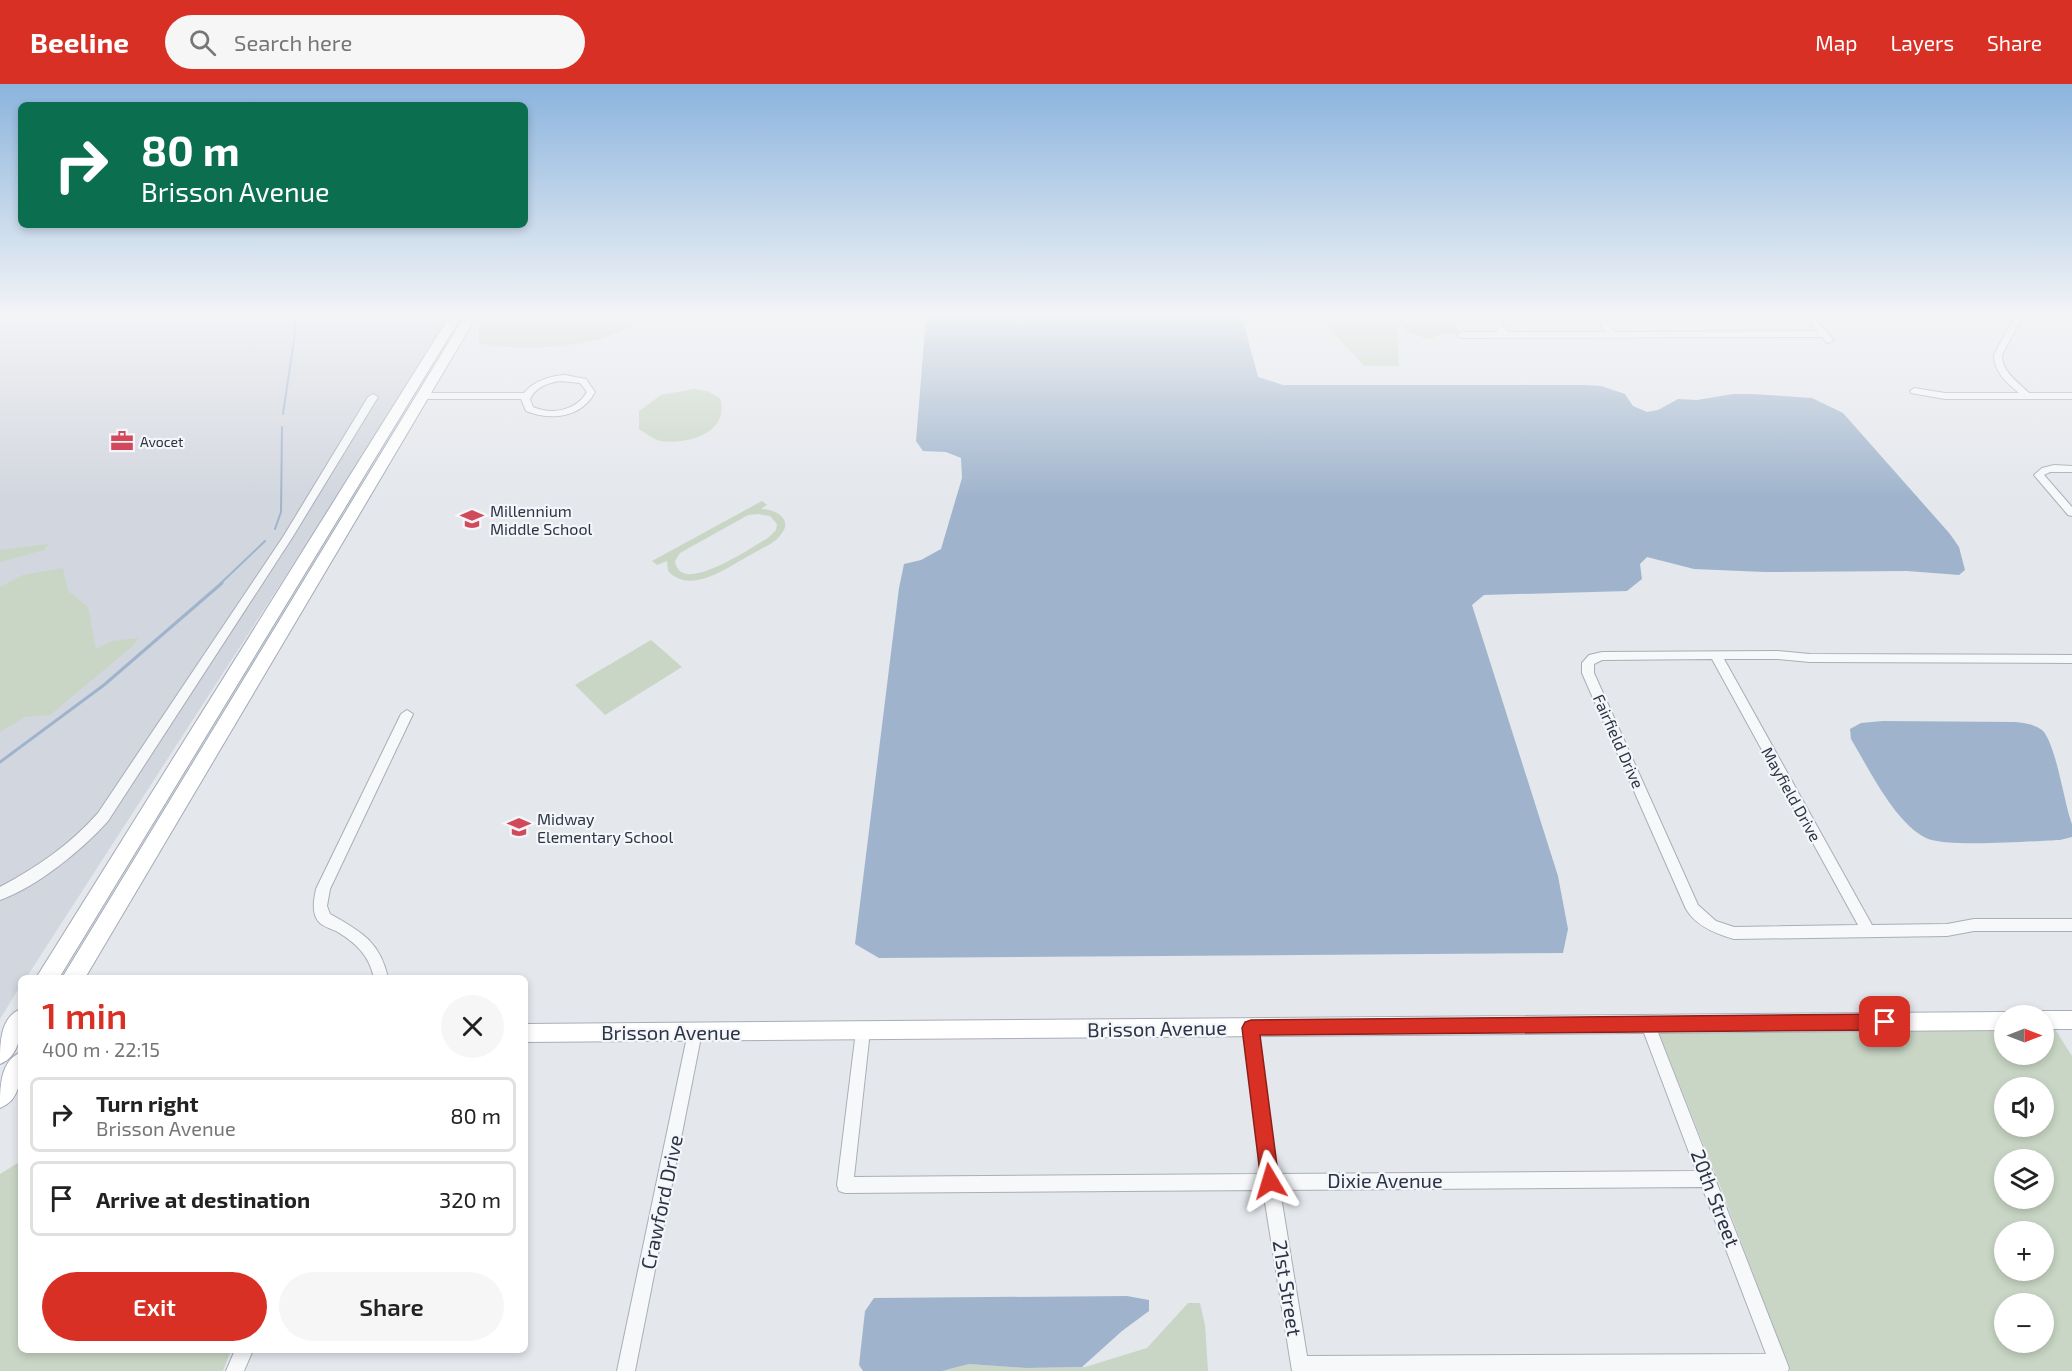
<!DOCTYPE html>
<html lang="en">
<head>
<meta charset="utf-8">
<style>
	:root { --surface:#fff; --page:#f6f6f6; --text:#222; --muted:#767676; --line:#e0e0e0; --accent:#d93025 }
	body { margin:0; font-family:"Exo 2",sans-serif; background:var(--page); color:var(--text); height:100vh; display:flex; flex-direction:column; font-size:22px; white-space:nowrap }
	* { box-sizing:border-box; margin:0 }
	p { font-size:20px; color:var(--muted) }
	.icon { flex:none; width:33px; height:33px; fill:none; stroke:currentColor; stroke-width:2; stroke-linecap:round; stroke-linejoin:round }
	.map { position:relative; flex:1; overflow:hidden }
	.side { position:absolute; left:18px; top:891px; width:510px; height:378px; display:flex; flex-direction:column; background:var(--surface); border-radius:9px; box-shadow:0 3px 9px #0003 }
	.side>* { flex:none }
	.top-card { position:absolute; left:18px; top:18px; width:510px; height:126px; border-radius:9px; box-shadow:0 3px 9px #0003; background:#0b6e4f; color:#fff; overflow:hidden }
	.needle { width:39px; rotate:90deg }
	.fabs { position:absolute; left:1994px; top:921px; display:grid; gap:12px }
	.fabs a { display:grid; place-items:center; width:60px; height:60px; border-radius:50%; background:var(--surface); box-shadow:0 3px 9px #0003; font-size:30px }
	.pin { position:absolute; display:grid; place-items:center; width:51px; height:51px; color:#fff; margin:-26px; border-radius:12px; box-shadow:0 3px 9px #0006 }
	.me { position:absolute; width:66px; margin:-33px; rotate:353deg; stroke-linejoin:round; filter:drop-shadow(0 0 4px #0008) }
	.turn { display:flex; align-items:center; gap:21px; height:126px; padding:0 24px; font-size:27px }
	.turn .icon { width:78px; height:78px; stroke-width:2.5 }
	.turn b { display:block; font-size:42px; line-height:51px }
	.round { display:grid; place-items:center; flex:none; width:63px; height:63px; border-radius:32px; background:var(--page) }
	.headline { display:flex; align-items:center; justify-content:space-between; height:102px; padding:0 24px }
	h1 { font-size:36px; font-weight:600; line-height:45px; color:var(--accent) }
	.cta { display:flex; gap:12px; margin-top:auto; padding:12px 24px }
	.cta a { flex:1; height:69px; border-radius:36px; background:var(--accent); color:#fff; font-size:24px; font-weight:600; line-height:69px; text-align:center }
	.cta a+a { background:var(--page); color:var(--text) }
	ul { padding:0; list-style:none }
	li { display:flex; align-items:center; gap:18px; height:75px; margin:0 12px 9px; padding:0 12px; border:3px solid var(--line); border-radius:9px }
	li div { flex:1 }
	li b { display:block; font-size:22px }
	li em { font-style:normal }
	header { display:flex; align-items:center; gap:36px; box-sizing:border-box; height:84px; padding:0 30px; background:var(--accent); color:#fff }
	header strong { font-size:28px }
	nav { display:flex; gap:33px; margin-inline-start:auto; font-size:21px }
	.search { width:420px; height:54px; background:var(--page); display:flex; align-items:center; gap:15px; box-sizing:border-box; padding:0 21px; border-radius:33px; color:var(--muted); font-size:22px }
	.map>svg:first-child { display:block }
	.built { fill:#d2d6de }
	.green { fill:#c9d6c5; fill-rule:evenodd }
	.water { fill:#9fb4cc }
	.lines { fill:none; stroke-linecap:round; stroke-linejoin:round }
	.stream-far1 { stroke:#9fb4cc; stroke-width:2 }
	.stream { stroke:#9fb4cc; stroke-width:3 }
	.street-casing { stroke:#a9aeb7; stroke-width:2 }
	.secondary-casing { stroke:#a9aeb7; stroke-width:2 }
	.primary-casing { stroke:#a3abb8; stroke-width:2 }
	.street { fill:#f7f8fa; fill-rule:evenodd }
	.secondary { fill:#fff; fill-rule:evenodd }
	.primary { fill:#fff; fill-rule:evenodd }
	.route { fill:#d93025; stroke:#8d1f18; stroke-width:1.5 }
	.labels { text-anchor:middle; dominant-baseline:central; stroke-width:4.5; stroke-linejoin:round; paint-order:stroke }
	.far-poi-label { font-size:14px; fill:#2b3445; stroke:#f4f6f9; text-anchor:start }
	.poi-label { font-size:16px; fill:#2b3445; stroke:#f4f6f9; text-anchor:start }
	.street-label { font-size:16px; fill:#2b3445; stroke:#f4f6f9 }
	.near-street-label { font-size:20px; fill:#2b3445; stroke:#f4f6f9 }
</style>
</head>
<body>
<header>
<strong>Beeline</strong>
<div class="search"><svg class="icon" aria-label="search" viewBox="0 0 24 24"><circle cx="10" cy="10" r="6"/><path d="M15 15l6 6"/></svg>Search here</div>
<nav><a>Map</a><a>Layers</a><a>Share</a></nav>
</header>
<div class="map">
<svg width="2072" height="1287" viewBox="0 0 2072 1287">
	<rect width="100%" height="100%" fill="#e4e7ec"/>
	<path class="built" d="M0 233H453L26 894H21V901L0 935Z"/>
	<g class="green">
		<path d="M479 233H647C601 265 532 268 479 260Z"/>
		<path d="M1321 233H1408L1397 244 1399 282H1364L1321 236Z"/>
		<path d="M1418 233H1451L1462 252 1446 249 1428 256 1402 245 1409 238 1414 240 1419 236Z"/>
		<path d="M694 305 707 307 720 314C731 349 687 361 660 357 653 355 645 349 639 345V327L661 311Z"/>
		<path d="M762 417 767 421 761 425C774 425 793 434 782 449 776 459 762 464 752 470 729 482 692 512 668 487L667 477 657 481 652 477ZM758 430 770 432 777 440 776 446 768 454C753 462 680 514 675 477L680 469 748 431Z"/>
		<path d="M48 460 44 466 0 478V466Z"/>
		<path d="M63 484 68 507 88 523 96 565 112 557 138 554 134 561 50 631 25 633 0 648V503L23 491Z"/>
		<path d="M651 556 682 583 605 631 575 601Z"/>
		<path d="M2053 942 2072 972V1287H1790L1720 1102 1658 947 2004 943V970H2043V943ZM2004 1004H2043V1042H2004ZM2004 1076H2043V1114H2004ZM2004 1148H2043V1186H2004ZM2004 1220H2043V1258H2004Z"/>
		<path d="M21 1077V1266H231L223 1287H0V1090Z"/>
		<path d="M1188 1219H1200L1205 1241 1208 1287H942L969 1280 1026 1284 1085 1283 1147 1264Z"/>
	</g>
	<g class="water">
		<path d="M926 233H1242L1258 293 1283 301H1584L1601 302 1625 310 1633 322 1647 328 1658 326 1678 315 1697 316 1733 310H1752L1812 314 1843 329 1950 450 1959 463 1965 486 1959 491 1907 487 1764 488 1694 485 1647 473 1640 480 1642 495 1627 507 1484 511 1472 521 1558 792 1568 845 1563 869 879 874 855 860 899 504 904 480 921 476 941 465 962 394 961 374 946 368 923 367 916 357Z"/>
		<path d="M1883 637 2015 638C2025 639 2034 640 2042 646 2056 659 2064 719 2072 740V753L2060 756C2033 757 1947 764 1926 754 1895 739 1869 685 1851 655L1850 645 1861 639Z"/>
		<path d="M1127 1212 1149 1216V1227L1122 1247 1082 1283 1026 1284 969 1280 942 1287H863L859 1281 865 1227 874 1214Z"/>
	</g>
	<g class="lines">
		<g class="stream-far1">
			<path d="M283 330 295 249V233"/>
			<path d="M275 445 281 428 282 343"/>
			<path d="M220 500 265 457"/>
		</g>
		<path class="stream" d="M0 678 104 601 222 499"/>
		<g class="street-casing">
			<g id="street">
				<path d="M1491 233H1499L1507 248H1606L1596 233H1604L1614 248 1818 247 1806 233H1814L1834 257 1827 259 1822 253 1461 254 1457 251 1461 248H1498Z"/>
				<path d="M2014 233H2022L2002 271C2002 288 2018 298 2029 309H2072V315H1945L1911 309 1910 307 1914 304 1945 309H2019C2007 299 1994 288 1994 271Z"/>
				<path d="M565 291 586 295 595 308C581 334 551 337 526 327L521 315H421L416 312 421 309H524C534 297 549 292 565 291ZM560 297 580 299 587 308C576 327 552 331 533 323L530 315C536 303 547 299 560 297Z"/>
				<path d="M373 310 378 313 292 454 108 737C82 766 37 803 0 816V803C37 783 70 761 98 729L283 453 368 313Z"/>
				<path d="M2054 381 2072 382V388H2050L2044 391 2072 423V432L2068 431 2034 391 2042 384Z"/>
				<path d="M1777 567 1810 570 2072 571V579L1810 578 1777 575H1724L1872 841 1947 840 1974 835H2072V847H1974L1947 852 1734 855C1716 850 1696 842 1686 825L1582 589V579L1589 571 1602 568ZM1712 575 1858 841 1734 843 1716 837 1698 821 1594 589V580L1602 576Z"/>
				<path d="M407 626 413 630 330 805 327 822 330 830C360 847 380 857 388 894H374C369 871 356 859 336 847 331 845 322 842 319 838 311 829 314 815 316 805L401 630Z"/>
				<path d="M1648 934 1653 936 1655 941 1713 1089 1717 1095 1716 1097 1789 1284 1788 1287H1292L1263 1106 845 1109 839 1107 837 1101 856 947 858 942 863 940 868 942 870 947 854 1093 1261 1090 1244 943 1246 938 1251 936 1256 938 1258 943 1277 1090 1696 1087 1641 941 1643 936ZM1702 1103 1766 1270 1307 1272 1280 1106Z"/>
				<path d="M695 941 700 943 702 948 635 1287H617L688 948 690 943Z"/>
				<path d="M235 1266H253L244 1287H226Z"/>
			</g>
		</g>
		<g class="secondary-casing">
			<g id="secondary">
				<path d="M2043 927H2072V945H2043V932H2035Z"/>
				<path d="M2004 928 2012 932H2004V946L525 958V940Z"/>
			</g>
		</g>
		<g class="primary-casing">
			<g id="primary">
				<path d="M449 233H461L59 894H36Z"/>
				<path d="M464 233H476L85 894H62Z"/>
				<path d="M21 925C21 945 22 971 0 980 0 959 0 933 21 925Z"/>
				<path d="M21 968C21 989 23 1015 0 1024 0 1003 0 977 21 968Z"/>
			</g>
		</g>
		<use href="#street" class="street"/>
		<use href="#secondary" class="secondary"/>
		<use href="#primary" class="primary"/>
	</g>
	<linearGradient id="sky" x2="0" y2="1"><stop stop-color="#8bb4dd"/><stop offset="0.56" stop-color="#f3f4f6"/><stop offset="1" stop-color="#f3f4f6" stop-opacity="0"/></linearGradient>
	<rect width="2072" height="413" fill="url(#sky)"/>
	<path class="route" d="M1885 930 1891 933 1894 938 1891 944 1885 946 1260 951 1279 1097 1276 1104 1270 1106 1263 1104 1261 1097 1242 944 1245 938 1251 936Z"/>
	<defs>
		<g id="office-bare" transform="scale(1.8)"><path d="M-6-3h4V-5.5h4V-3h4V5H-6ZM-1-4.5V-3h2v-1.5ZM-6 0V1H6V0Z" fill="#d1495b" stroke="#f4f6f9" stroke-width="2.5" paint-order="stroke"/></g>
		<g id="school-bare" transform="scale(1.8)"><path d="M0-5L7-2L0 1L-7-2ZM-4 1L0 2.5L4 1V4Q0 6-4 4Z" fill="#d1495b" stroke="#f4f6f9" stroke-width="2.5" paint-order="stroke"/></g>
	</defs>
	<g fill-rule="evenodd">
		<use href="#office-bare" x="122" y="357"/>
		<use href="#school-bare" x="472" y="435"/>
		<use href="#school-bare" x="519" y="743"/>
	</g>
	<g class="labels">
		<g class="far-poi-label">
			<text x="140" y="357">Avocet</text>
		</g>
		<g class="poi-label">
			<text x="490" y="426">Millennium<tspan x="490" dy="18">Middle School</tspan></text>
			<text x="537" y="734">Midway<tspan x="537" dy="18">Elementary School</tspan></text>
		</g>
		<g class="street-label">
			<text transform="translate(1619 657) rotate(66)">Fairfield Drive</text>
			<text transform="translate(1792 710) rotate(61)">Mayfield Drive</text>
		</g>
		<g class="near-street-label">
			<text transform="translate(1157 944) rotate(-1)">Brisson Avenue</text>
			<text x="671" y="948">Brisson Avenue</text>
			<text x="1385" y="1096">Dixie Avenue</text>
			<text transform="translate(1716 1114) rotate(69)">20th Street</text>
			<text transform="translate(661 1118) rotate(-78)">Crawford Drive</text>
			<text transform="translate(1288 1204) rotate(81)">21st Street</text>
		</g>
	</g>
</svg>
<div class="fabs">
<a><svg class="needle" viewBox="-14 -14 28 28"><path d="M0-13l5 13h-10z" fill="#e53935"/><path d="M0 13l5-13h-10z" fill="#767676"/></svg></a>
<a><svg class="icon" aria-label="sound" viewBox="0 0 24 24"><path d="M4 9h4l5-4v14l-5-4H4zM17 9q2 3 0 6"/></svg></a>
<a><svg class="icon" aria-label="layers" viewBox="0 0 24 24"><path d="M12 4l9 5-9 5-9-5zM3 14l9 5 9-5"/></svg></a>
<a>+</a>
<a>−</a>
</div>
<div class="pin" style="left:1885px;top:938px;background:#d93025"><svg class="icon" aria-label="arrive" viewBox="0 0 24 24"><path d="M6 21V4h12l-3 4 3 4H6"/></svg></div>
<svg class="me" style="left:1270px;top:1097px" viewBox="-20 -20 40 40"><path d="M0-17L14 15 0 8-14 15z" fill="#d93025" stroke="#fff" stroke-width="4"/></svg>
<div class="top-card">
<div class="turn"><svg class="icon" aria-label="right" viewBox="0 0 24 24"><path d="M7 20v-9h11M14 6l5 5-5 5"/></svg><div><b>80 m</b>Brisson Avenue</div></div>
</div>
<section class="side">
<div class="headline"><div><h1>1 min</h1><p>400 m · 22:15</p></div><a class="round"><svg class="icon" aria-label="close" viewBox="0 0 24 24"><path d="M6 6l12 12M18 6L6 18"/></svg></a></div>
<ul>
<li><svg class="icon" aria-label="right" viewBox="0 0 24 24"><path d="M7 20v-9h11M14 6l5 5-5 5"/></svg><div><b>Turn right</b><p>Brisson Avenue</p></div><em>80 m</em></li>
<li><svg class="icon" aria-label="arrive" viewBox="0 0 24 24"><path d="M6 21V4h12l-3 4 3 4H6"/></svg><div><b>Arrive at destination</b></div><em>320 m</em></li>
</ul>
<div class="cta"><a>Exit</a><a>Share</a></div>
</section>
</div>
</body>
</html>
